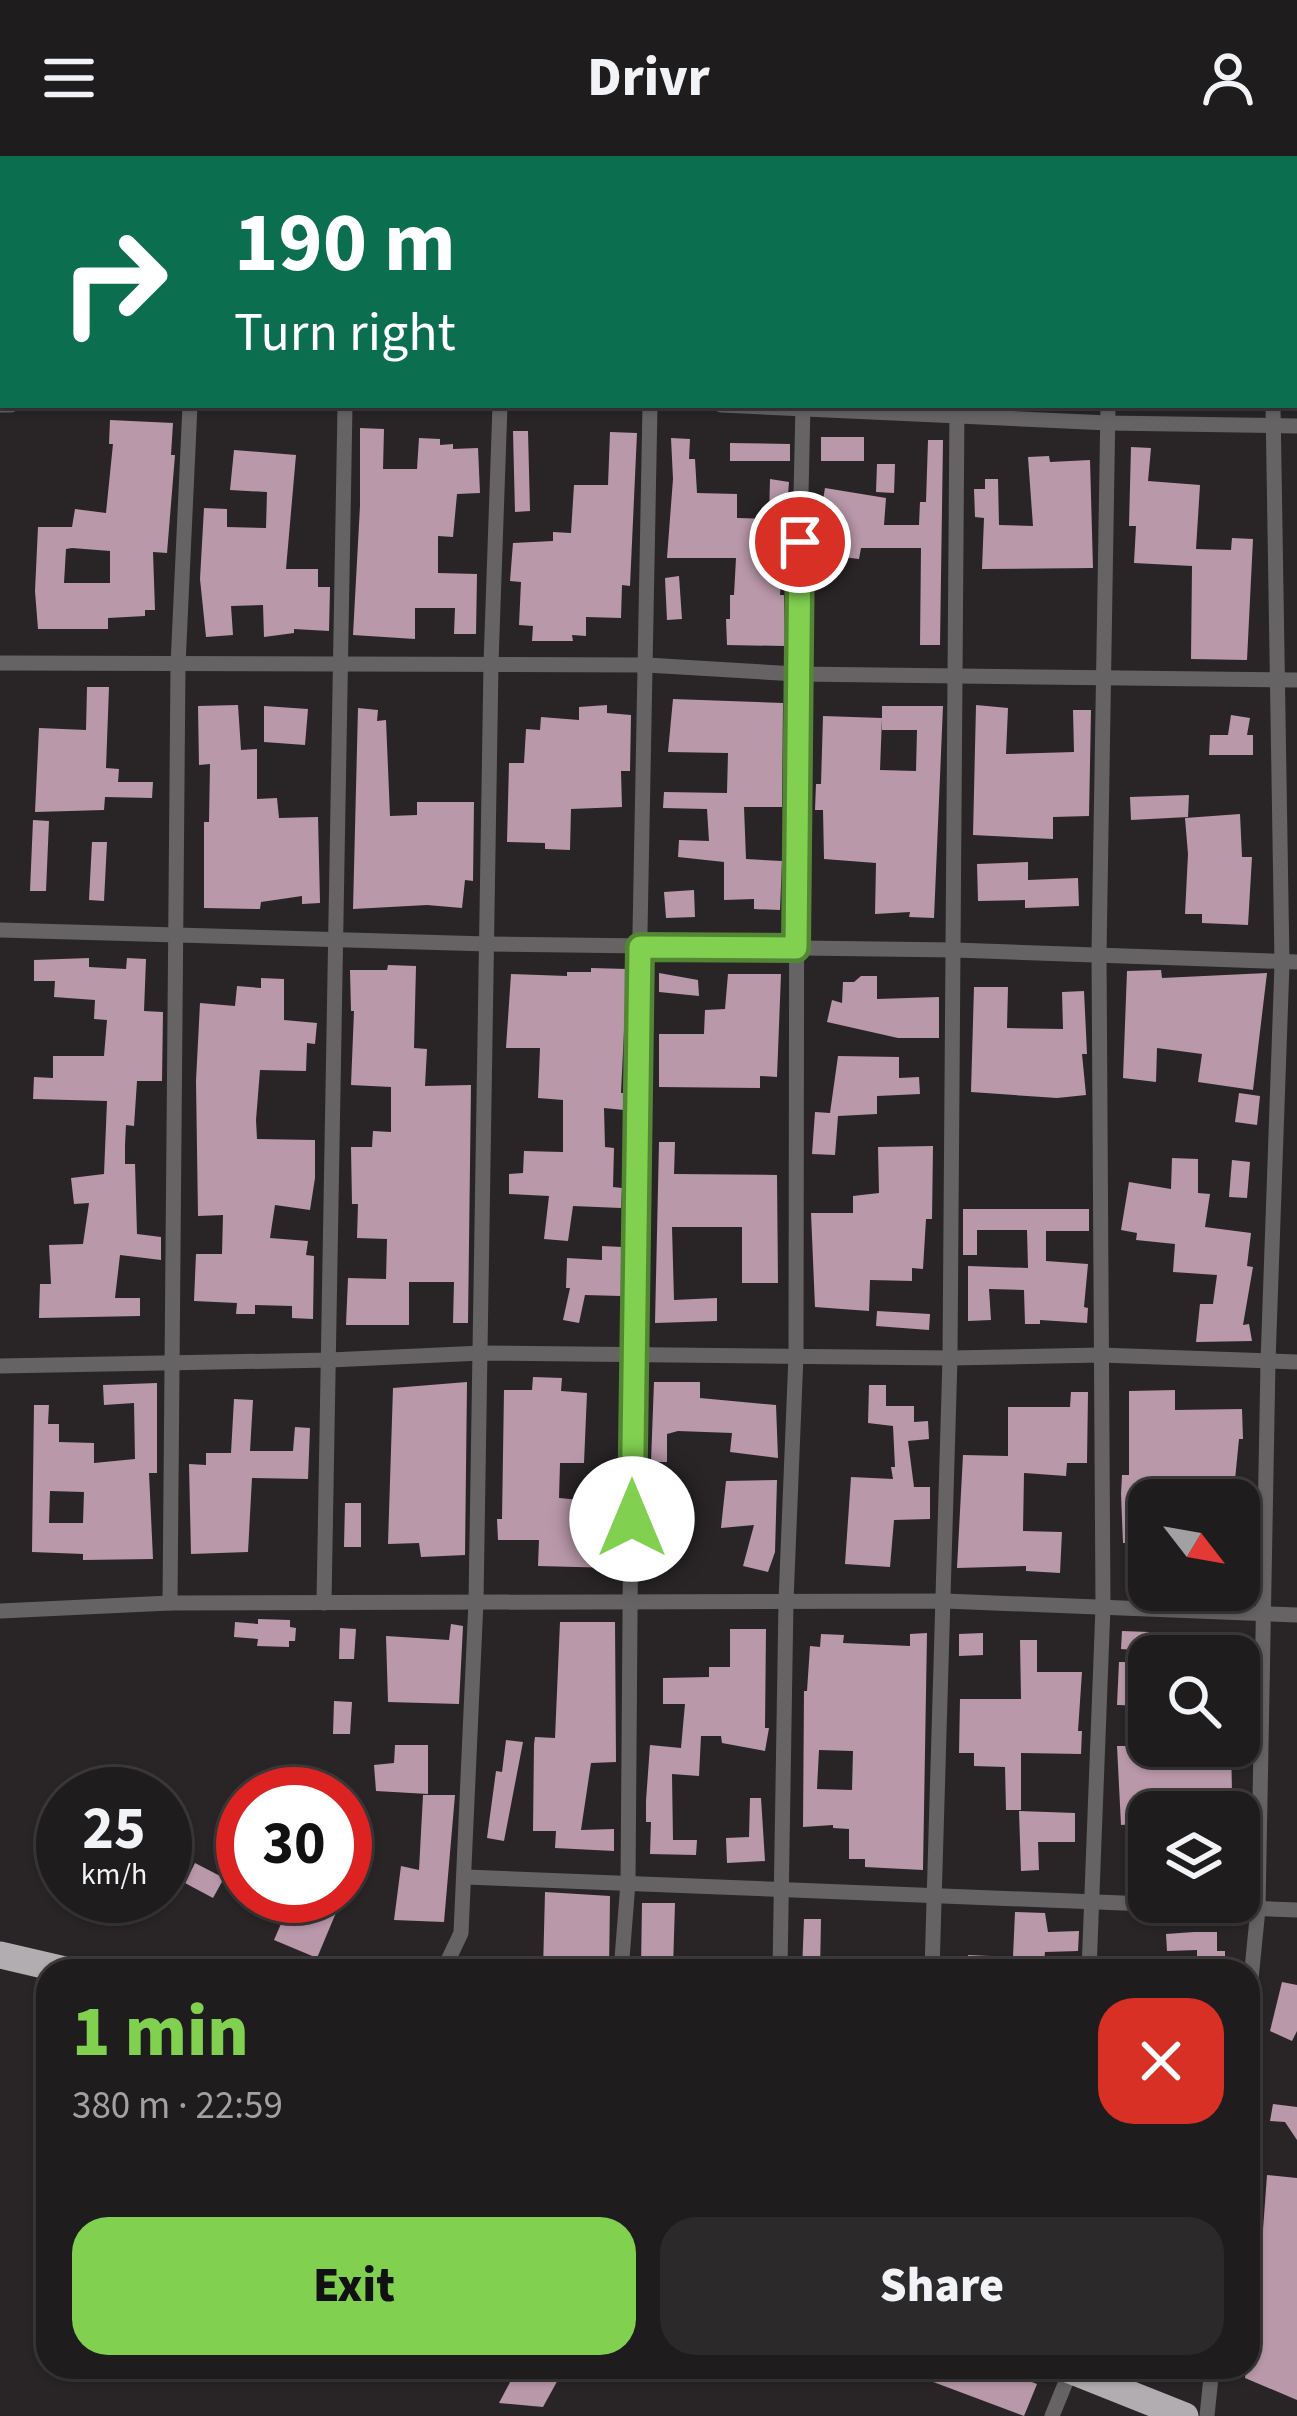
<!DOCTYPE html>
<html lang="en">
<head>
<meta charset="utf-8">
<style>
	:root { --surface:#1f1c1d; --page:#2c292a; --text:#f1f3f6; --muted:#a1a1a4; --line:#3c3a3b; --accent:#81d050 }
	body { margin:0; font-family:"Source Sans 3",sans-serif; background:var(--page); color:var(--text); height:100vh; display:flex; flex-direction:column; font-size:45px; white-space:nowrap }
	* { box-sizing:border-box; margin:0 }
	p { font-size:39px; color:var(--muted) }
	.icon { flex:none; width:66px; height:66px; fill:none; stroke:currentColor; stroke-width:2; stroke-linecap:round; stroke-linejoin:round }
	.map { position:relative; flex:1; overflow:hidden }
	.panel { position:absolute; left:36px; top:1803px; width:1224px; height:420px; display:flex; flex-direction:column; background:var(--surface); border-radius:36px; box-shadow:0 3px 9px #0004,0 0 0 3px var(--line) }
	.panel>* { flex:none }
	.hud { position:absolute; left:0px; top:0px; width:1299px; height:252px; box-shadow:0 3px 9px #0004,0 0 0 3px var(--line); background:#0b6e4f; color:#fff; overflow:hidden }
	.needle { width:78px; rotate:121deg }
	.fabs { position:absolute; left:1128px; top:1323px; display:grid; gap:24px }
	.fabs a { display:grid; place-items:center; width:132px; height:132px; border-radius:24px; background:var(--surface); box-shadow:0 3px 9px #0004,0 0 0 3px var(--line); font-size:60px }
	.speed { position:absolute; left:36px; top:1611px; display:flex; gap:24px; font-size:60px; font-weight:700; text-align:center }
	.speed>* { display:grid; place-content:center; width:156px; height:156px; border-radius:50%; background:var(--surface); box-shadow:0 3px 9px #0004,0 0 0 3px var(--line); line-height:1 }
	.speed small { font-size:30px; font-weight:400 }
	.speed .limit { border:18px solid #d22; background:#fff; color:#111 }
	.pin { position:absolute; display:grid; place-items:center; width:102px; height:102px; color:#fff; margin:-51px; border:6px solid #fff; border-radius:50%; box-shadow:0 3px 12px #0007 }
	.me { position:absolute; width:132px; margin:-66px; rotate:0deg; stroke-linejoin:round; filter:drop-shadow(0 0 9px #0008) }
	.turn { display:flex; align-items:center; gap:42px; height:252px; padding:0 36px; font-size:54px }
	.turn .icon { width:156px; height:156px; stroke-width:2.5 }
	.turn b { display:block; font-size:84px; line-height:102px }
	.round { display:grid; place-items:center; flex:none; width:126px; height:126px; border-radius:36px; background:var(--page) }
	.summary { display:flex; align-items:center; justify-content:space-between; height:204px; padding:0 36px }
	h1 { font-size:72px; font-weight:800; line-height:90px; color:var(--accent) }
	.primary-button { display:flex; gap:24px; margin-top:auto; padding:24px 36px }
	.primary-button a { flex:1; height:138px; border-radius:36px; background:var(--accent); color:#111; font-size:48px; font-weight:800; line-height:138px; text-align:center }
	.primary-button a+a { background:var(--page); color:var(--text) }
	header { display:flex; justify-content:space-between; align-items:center; height:156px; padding:0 36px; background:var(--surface); font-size:54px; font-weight:800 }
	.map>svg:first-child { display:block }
	.building { fill:#b998a9; fill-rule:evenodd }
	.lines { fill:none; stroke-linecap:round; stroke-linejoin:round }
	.minor { stroke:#666365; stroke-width:15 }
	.trunk { stroke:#b2adb0; stroke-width:27 }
	.route-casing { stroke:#548734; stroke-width:30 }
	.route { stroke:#81d050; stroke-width:21 }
</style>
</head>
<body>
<header><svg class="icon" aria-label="menu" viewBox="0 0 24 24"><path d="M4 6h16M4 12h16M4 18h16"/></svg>Drivr<svg class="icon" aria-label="person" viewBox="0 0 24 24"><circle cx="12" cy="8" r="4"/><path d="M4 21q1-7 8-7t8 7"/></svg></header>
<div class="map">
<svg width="1297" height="2260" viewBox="0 0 1297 2260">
	<rect width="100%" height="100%" fill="#292527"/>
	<g class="building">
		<path d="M110 264 173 267 171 299H175L167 397 153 396 155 454H145V460L108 462V473H38L35 435 38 371H72L75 353 106 357 113 288H109ZM72 392 110 395V427H64L66 393Z"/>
		<path d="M360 272 384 273 383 313H417L419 282 440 283V289L453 288V293L478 292 480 337 457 338 453 381 438 380V417L477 418 476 478H454L455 452H415V483L353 479 360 350Z"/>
		<path d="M513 275H528L530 355 515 356Z"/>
		<path d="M610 276 637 277 630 430 622 429 621 462 586 461V480L572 479 573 485H532L533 470 519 469 521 426 510 425 513 387 553 385V376L571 377 574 329H608Z"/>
		<rect x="821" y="281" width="43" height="24"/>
		<path d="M671 282 690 283 689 303H695L697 337 737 338V362L769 363 770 323 789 326 780 439H784L785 490 727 489 726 463H730V439H734L736 402H667L673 323Z"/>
		<path d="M928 284H943L940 489H920L921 392H861L859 403 827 399 832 358 821 356 825 332 886 342 884 369H919L920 346H926Z"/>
		<path d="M730 287 790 288V305H730Z"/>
		<path d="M1131 291 1151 292 1148 325 1200 329 1196 393 1231 394 1232 382 1253 383 1247 504 1191 503 1192 410 1134 407 1136 370H1129Z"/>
		<path d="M234 294 296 299 286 413H318V431H330L329 475 294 473V477L264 481 263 449 231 450 233 479 206 481 200 423 204 352 227 353V371L266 372 267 336 230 334Z"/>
		<path d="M1049 300 1050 306 1090 304 1093 412 982 413 984 362 975 361 974 333H985V323H998L999 369 1033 370 1028 301Z"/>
		<path d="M877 308H895L894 337 876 336Z"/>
		<path d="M679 420 682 463 667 464 665 422Z"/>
		<path d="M87 531H109L106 612 119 613 118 626H153L152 642 105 641 104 654 35 656 39 572 86 574Z"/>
		<path d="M673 543 783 547 782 651H744L746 703 782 705 780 754 754 753V743L724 744V706L678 701 679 684 709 685 707 653 663 652 664 636 727 637 728 597 668 596Z"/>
		<path d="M238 549 241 594 257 593V643L277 642 279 662 318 661 320 747 302 748V740L261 746 260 753 204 752V666H209L210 608 199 609 198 550Z"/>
		<path d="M607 549V557L631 559 630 615H621L622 651 571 653 570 694 545 693V687L507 686 509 607H524L526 573 540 574 541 561 579 564V551Z"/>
		<path d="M976 549 1008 552 1006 598 1074 596 1073 554H1091L1089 660 1053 661V683L973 679Z"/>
		<path d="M264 550 308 553 305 589 264 586Z"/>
		<path d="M882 550H943L934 762 909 761 910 756 875 758 876 707 824 703 823 654H815L816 628H821L823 560 882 562 880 614 916 615 917 574H882Z"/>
		<path d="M358 552 378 554 377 565 386 564 390 660 417 659V646H474L473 725 465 724 462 752 427 749 353 753Z"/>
		<path d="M1231 559 1250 562 1247 579H1253V599H1209L1210 579H1228Z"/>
		<path d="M1189 639 1188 661 1131 664 1130 641Z"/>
		<path d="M1240 658 1242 701H1252L1248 769 1202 767V758H1185L1188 698 1185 662Z"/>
		<path d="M33 664 49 665 46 735H30Z"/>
		<path d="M92 686H107L104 745 89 744Z"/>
		<path d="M1028 706V724L1078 722 1079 750 1025 752V744L978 745 977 708Z"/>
		<path d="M694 734 695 761 666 762 664 736Z"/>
		<path d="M89 802V811L126 813 127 802 146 803 144 855 163 856 162 925H137L134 970 126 969 125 989V1008H135L137 1078 161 1081V1104L120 1099 115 1142H140V1160L39 1162 40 1128H51L49 1089 83 1088 89 1047 74 1048 71 1022 104 1018 107 945 33 943 34 921 53 922V900H104L107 864 94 863 95 844 54 841 55 825H34V804Z"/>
		<path d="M388 809 416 810 414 892 427 893 425 930 471 929 468 1167H453L454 1126H409V1169H346L348 1122 386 1123 387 1083 357 1082 358 1048H352L351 991H372L373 975 391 976V931L351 929 354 855H351L350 814H387Z"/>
		<path d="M591 812 627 813 621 937H625L624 954 604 952 605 991 614 992 613 1031 622 1032 621 1052 573 1050 568 1085 544 1083 549 1040 509 1038V1018L523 1017 524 995 563 996V944L538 942 540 892H506L511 818 567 820V816H591Z"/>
		<path d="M1161 814 1162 822 1267 817 1253 934 1198 926 1202 898 1157 892 1156 926 1123 922 1127 815Z"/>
		<path d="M659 817 698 824 699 840 659 836Z"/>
		<path d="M728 818H781L777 921 760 920V932L659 931V878H704L705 854 725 853Z"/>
		<path d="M861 820H877V843L939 841V882H898L827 866 832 844 842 847 843 826H854Z"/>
		<path d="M261 822 284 823V864L317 867 315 888 307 887 306 915 260 914 256 964 257 983 315 984V1022L310 1054 275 1049 270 1082 308 1085 306 1099 314 1100 313 1163 292 1162V1150L255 1149V1158H236L237 1147 194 1145 196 1098H222L223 1059 198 1060 196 925 200 847 235 850 237 830 261 832Z"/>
		<path d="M974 831H1008L1007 872 1063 873 1062 836 1084 835 1087 898H1082L1086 939 1057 942 971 936Z"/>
		<path d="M838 900 899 901V922L919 921 920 938 877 940V958L838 960 835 999 812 998 815 956 830 957Z"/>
		<path d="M1239 937 1260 940 1257 969 1235 966Z"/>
		<path d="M659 986H675L674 1018 777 1019 778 1127H742V1071H672L674 1144 717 1142V1165L655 1167Z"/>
		<path d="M933 990 932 1063H926L923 1113 912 1112V1125L870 1124 869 1155 815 1151 811 1057H853V1040L879 1037 878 991Z"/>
		<path d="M1172 1002 1198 1003V1037L1210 1038 1205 1071 1251 1077 1247 1110 1253 1111 1243 1169 1249 1168 1252 1185 1196 1186 1200 1148H1213L1217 1119 1173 1116 1175 1088 1136 1084 1137 1077 1121 1074 1129 1026 1171 1033Z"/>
		<path d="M1232 1004 1250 1006 1247 1042 1229 1041Z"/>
		<path d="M963 1053H1089V1075H1046V1105L1088 1108 1084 1151 1088 1152 1087 1167 1040 1164V1168H1025L1024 1134 989 1133 991 1164 968 1165V1110L1028 1112 1027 1074H977V1099H963Z"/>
		<path d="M602 1090 622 1091 621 1140 585 1139 579 1167 563 1164 570 1132H566L567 1102 602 1104Z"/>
		<path d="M877 1155 930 1158 929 1174 876 1170Z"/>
		<path d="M533 1221 562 1222 561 1235 587 1237 584 1307H560L559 1342 581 1344 576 1390H617L616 1412 538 1410 539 1384H498L497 1363H502L504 1234H532Z"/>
		<path d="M467 1226 465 1399 421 1401 419 1387 388 1388 393 1232Z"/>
		<path d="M654 1226H700V1242L776 1249 778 1302 730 1296 732 1277 678 1275 667 1278V1306H651Z"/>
		<path d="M157 1227V1317H149L153 1403 83 1404V1398L32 1396 34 1249H49L48 1268H59V1286L94 1287V1307L135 1303 134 1247 104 1249 103 1229ZM50 1335 84 1336 83 1367H49Z"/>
		<path d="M869 1229H886V1250H914V1266L928 1265 929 1283 908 1285 914 1331H930V1363L894 1364 890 1411 845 1408 851 1321 893 1323 891 1311H895L893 1270 868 1267Z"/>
		<path d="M1175 1234V1254L1242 1253 1243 1283H1239L1233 1344H1149V1424H1126L1127 1387H1123L1121 1338 1122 1319H1129V1235Z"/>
		<path d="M1071 1236H1088L1087 1307H1067L1066 1320 1024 1317 1023 1375 1062 1376 1060 1417 1026 1415V1410L957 1412 963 1299 1008 1300V1251H1070Z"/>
		<path d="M234 1243 253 1244 250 1295H293L295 1271 310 1272 308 1323 252 1322 248 1396 191 1398 189 1308 206 1309V1297H231Z"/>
		<path d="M777 1324 775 1396 768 1416 743 1410 754 1369 721 1372 726 1325Z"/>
		<path d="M345 1347H361V1391H344Z"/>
		<path d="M258 1463 290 1464V1471L296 1472 295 1485H289V1491L257 1490 258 1483 234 1481 235 1466 258 1468Z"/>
		<path d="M560 1466H615L616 1606 591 1607 581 1674 614 1673V1695L555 1692 556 1675H533L534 1588 535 1581 555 1582Z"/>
		<path d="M451 1468 463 1470 459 1548 388 1546 386 1480 449 1484Z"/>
		<path d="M340 1472 356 1473 354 1503H339Z"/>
		<path d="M730 1473H766L765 1572H769L765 1595 722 1587 721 1580H701L699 1620 672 1618 673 1684H697L696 1699 650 1698 651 1666H646V1645L650 1589 681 1592 685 1548H663V1522L709 1521V1511H730Z"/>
		<path d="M1122 1475 1149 1476 1147 1495 1121 1493Z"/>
		<path d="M927 1477 923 1714 865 1711V1703H849V1673L833 1672V1669L803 1671 804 1535H807L810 1490 820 1491 821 1478 844 1479 843 1487 910 1490V1478ZM819 1594 853 1595 852 1634 817 1633Z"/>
		<path d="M983 1477V1499L959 1500V1478Z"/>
		<path d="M1020 1484H1037V1516H1082L1078 1575H1082L1081 1598 1021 1597V1654H1006L1005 1611 974 1610V1597H959L960 1543H1021Z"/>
		<path d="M1119 1506H1135L1134 1533 1149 1534V1550L1117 1549Z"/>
		<path d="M334 1545 352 1546 350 1578H333Z"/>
		<path d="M506 1584 523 1586 504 1685 487 1682 496 1615 502 1616Z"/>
		<path d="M395 1589H428V1638L376 1635 374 1609 394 1607Z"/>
		<path d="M1117 1590H1231L1232 1636 1237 1637 1235 1656H1149V1667L1121 1669Z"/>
		<path d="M423 1639H455L444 1766 394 1764 401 1710 419 1714Z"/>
		<path d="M750 1642H761L765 1705 727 1707 726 1682 749 1681Z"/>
		<path d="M1019 1655 1075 1657V1686H1038L1039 1714 1021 1715Z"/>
		<path d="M195 1707 224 1722 213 1742 185 1727Z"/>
		<path d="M545 1736 610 1740 609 1815H543Z"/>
		<path d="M293 1740H343L317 1802 274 1784Z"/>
		<path d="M642 1747H675L673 1812H641Z"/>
		<path d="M1015 1756 1045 1757 1048 1776 1079 1775 1078 1795 1045 1796 1044 1806H1028V1815H967L968 1799 1013 1801Z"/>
		<path d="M804 1763H821L820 1815H802Z"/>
		<path d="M1194 1776H1217V1795H1225V1815H1197V1794L1167 1795 1166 1778Z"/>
		<path d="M1282 1826 1297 1829V1875L1292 1885 1270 1875Z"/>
		<path d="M1273 1948 1297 1951V1984L1285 1966 1270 1965Z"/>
		<path d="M1267 2019 1297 2022V2244L1245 2222 1248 2197H1256L1261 2165 1248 2162V2151L1261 2101Z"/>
		<path d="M518 2211H565L543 2251 499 2247Z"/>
		<path d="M993 2211 1037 2228 1024 2260 896 2212Z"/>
	</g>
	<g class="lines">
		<g class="minor">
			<path d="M189 0V3"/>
			<path d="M347 3V0"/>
			<path d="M500 3V0"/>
			<path d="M656 3V0"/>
			<path d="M806 3V0"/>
			<path d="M958 3V0"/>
			<path d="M1108 3V0"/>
			<path d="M1277 3V0"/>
			<path d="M0 249H11"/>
			<path d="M721 249 1108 267 1297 270"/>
			<path d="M0 507 647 509 797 518 1297 524"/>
			<path d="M0 774 488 788 955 794 1297 806"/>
			<path d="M0 1210 330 1204 482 1197 950 1202 1100 1199 1297 1206"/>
			<path d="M170 1447 178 509 190 249"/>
			<path d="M324 1447 345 249"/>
			<path d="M0 1455 170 1447 945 1445 1297 1459"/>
			<path d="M466 1721 1297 1754"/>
			<path d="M443 1815 461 1777 476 1445 491 507 500 249"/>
			<path d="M621 1815 628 1727 632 1198 650 249"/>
			<path d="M780 1815 786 1445 796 1199 797 518 803 249"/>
			<path d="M932 1815 950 1202 957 249"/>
			<path d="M1089 1815 1103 1451 1099 798 1108 249"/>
			<path d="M1248 1853 1258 1753 1268 1206 1282 808 1273 249"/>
			<path d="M1052 2260 1072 2211"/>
			<path d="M1207 2260 1212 2211"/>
		</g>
		<g class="trunk">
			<path d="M0 1799 69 1815"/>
			<path d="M1062 2211 1185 2260"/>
		</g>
	</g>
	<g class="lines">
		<g class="route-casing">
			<path id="route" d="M632 1363 640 791 796 792 800 386"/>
		</g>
		<use href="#route" class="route"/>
	</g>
</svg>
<div class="fabs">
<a><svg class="needle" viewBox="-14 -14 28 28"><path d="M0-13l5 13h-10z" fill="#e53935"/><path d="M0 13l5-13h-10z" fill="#a1a1a4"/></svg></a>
<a><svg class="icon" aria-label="search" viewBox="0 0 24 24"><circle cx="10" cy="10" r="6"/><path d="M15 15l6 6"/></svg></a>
<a><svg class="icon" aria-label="layers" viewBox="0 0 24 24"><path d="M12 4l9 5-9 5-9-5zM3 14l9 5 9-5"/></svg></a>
</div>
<div class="speed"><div>25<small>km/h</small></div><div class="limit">30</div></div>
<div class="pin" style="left:800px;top:386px;background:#d93025"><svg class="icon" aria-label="arrive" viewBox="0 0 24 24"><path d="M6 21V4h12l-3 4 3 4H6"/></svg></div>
<svg class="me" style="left:632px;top:1363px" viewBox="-20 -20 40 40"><circle r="19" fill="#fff"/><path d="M0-13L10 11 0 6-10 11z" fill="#81d050"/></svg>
<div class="hud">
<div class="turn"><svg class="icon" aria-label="right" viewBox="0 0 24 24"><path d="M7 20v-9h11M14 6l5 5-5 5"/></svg><div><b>190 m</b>Turn right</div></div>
</div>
<section class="panel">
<div class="summary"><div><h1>1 min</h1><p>380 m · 22:59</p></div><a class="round" style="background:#d93025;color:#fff"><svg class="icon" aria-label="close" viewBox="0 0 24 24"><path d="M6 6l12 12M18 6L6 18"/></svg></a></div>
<div class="primary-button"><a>Exit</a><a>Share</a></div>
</section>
</div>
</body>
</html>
